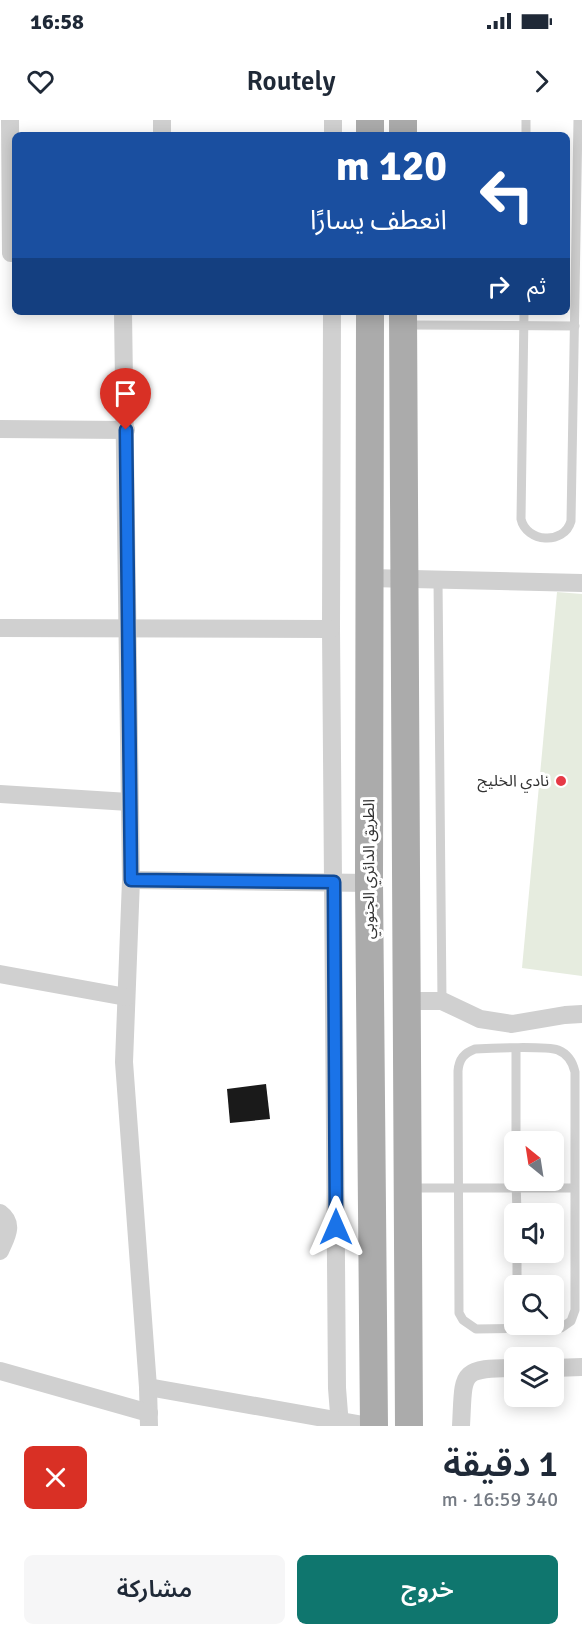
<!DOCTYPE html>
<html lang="ar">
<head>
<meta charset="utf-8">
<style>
	:root { --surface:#fff; --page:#f6f6f7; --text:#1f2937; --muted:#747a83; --accent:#0f766e }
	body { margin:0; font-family:Signika,"Noto Sans Arabic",sans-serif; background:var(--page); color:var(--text); direction:rtl; height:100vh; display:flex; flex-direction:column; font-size:22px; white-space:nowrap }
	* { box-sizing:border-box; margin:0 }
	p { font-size:20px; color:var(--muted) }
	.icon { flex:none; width:33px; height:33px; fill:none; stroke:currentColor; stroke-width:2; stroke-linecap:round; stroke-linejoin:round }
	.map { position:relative; height:1306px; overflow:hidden; direction:ltr }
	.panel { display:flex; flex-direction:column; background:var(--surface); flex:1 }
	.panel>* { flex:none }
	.top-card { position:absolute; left:12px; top:12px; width:558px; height:183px; border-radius:9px; box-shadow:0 3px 15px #0003; direction:rtl; background:#1a4fa0; color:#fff; overflow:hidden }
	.needle { width:39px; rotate:330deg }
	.fabs { position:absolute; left:504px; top:1011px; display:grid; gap:12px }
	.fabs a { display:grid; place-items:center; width:60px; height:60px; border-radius:9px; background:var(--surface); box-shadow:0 3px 15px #0003; font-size:30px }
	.pin { position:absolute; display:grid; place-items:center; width:51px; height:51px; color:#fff; margin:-62px -26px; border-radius:50% 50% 50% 0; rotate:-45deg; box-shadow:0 0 6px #0007 }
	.pin .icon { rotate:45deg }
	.me { position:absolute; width:66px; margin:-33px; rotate:0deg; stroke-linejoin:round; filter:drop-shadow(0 0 4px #0008) }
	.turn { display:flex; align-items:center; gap:21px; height:126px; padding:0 24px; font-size:27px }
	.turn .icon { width:78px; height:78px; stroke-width:2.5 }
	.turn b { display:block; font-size:42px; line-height:51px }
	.then { display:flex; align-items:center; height:57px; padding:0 24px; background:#0003; gap:12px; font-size:22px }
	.round { display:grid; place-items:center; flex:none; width:63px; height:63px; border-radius:9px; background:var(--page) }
	.summary { display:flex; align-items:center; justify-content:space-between; height:102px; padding:0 24px }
	h1 { font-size:36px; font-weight:600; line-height:45px }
	.cta { display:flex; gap:12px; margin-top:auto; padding:12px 24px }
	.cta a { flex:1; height:69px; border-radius:9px; background:var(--accent); color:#fff; font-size:24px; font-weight:600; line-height:69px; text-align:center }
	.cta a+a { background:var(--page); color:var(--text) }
	.status { display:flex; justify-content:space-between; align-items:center; height:42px; padding:0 30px; background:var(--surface); direction:ltr }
	.status svg { height:16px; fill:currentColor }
	header { display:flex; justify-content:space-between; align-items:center; height:78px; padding:0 24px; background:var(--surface); font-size:27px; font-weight:600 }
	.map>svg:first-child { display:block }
	.green { fill:#e6ecdf }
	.building { fill:#1a1a1a }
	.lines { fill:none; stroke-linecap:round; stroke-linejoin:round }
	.lane { stroke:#d0d0d0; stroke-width:9 }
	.street { stroke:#d0d0d0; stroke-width:18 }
	.primary { stroke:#ababab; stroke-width:28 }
	.route-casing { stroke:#114b97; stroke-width:15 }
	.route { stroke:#1a73e8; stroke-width:10 }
	.poi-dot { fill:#e63946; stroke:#fff; stroke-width:2 }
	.labels { text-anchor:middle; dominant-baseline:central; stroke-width:6; stroke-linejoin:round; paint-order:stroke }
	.poi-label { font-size:16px; fill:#333; stroke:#fff; text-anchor:end }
	.street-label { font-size:16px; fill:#333; stroke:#fff }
</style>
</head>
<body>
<div class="status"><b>16:58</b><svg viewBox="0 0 49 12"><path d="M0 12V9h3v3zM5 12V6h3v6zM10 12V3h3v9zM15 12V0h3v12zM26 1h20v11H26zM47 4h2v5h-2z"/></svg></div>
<header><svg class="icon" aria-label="forward" viewBox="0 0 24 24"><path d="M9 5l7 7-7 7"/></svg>Routely<svg class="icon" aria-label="heart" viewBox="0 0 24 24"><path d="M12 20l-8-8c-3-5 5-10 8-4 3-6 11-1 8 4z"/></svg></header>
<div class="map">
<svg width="582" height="1306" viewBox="0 0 582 1306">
	<rect width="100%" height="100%" fill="#fff"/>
	<path class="green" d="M557 472 582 474V856L522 848Z"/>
	<path class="building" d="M266 964 270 999 230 1003 227 969Z"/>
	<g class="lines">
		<g class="lane">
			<path d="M526 15V0"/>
			<path d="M524 192 521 399C526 422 564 426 571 401L578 0"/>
			<path d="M406 205 575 206"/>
			<path d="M438 460 442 881"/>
			<path d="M475 929C491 928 546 926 558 930 568 934 573 943 575 952V1190L571 1201 561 1208 476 1209 463 1200 459 1193 458 951C459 939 464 933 475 929Z"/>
			<path d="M516 929V1022"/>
			<path d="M516 1060 517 1094"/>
			<path d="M411 1068H574"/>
			<path d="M517 1132V1166"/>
		</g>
		<g class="street">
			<path d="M10 0 11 133"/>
			<path d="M162 0V15"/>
			<path d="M333 15V0"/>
			<path d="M123 192 131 760 124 942 148 1267 149 1306"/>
			<path d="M332 192 331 509 337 1268 340 1306"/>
			<path d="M0 309 126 310"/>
			<path d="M369 458 582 463"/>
			<path d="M0 508 331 509"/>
			<path d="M0 674 129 682"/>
			<path d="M131 760 369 763"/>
			<path d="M0 854 126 877"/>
			<path d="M407 881H442L480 899 512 904 565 895 582 894"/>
			<path d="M0 1093C15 1104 6 1117 0 1131"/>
			<path d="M554 1248 582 1247"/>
			<path d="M0 1251 149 1293"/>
			<path d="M148 1267 369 1306"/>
			<path d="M461 1306C464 1253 458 1248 514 1248"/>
		</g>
		<g class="primary">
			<path d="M403 0V15"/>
			<path d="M370 15V0"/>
			<path d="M370 192 369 763 374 1306"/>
			<path d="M403 192 409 1306"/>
		</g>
	</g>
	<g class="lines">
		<g class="route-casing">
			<path id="route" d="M126 310 131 760 334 762 336 1107"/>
		</g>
		<use href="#route" class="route"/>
	</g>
	<circle class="poi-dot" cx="561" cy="661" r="6"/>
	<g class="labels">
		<g class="poi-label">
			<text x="549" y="661">نادي الخليج</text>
		</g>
		<g class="street-label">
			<text transform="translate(369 749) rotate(-90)">الطريق الدائري الجنوبي</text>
		</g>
	</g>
</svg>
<div class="fabs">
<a><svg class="needle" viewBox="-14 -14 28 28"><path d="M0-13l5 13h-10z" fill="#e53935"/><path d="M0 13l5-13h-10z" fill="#747a83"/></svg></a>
<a><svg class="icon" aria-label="sound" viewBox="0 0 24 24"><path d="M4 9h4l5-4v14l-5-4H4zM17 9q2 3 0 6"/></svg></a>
<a><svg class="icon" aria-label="search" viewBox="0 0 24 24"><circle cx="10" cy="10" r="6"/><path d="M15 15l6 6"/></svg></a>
<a><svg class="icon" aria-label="layers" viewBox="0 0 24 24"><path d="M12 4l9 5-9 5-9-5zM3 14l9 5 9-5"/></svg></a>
</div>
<div class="pin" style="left:126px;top:310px;background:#d93025"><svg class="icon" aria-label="arrive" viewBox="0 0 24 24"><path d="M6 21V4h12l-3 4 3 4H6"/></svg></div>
<svg class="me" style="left:336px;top:1107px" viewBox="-20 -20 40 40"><path d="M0-17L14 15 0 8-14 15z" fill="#1a73e8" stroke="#fff" stroke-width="4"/></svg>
<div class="top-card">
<div class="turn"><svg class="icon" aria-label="left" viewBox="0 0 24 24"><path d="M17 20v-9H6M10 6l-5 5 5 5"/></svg><div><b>120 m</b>انعطف يسارًا</div></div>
<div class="then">ثم<svg class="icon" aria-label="right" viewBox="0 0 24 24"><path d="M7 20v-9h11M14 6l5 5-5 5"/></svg></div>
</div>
</div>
<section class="panel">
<div class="summary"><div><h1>1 دقيقة</h1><p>340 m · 16:59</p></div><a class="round" style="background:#d93025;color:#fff"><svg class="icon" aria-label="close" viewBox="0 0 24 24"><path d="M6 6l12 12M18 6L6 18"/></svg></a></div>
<div class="cta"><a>خروج</a><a>مشاركة</a></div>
</section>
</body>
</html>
